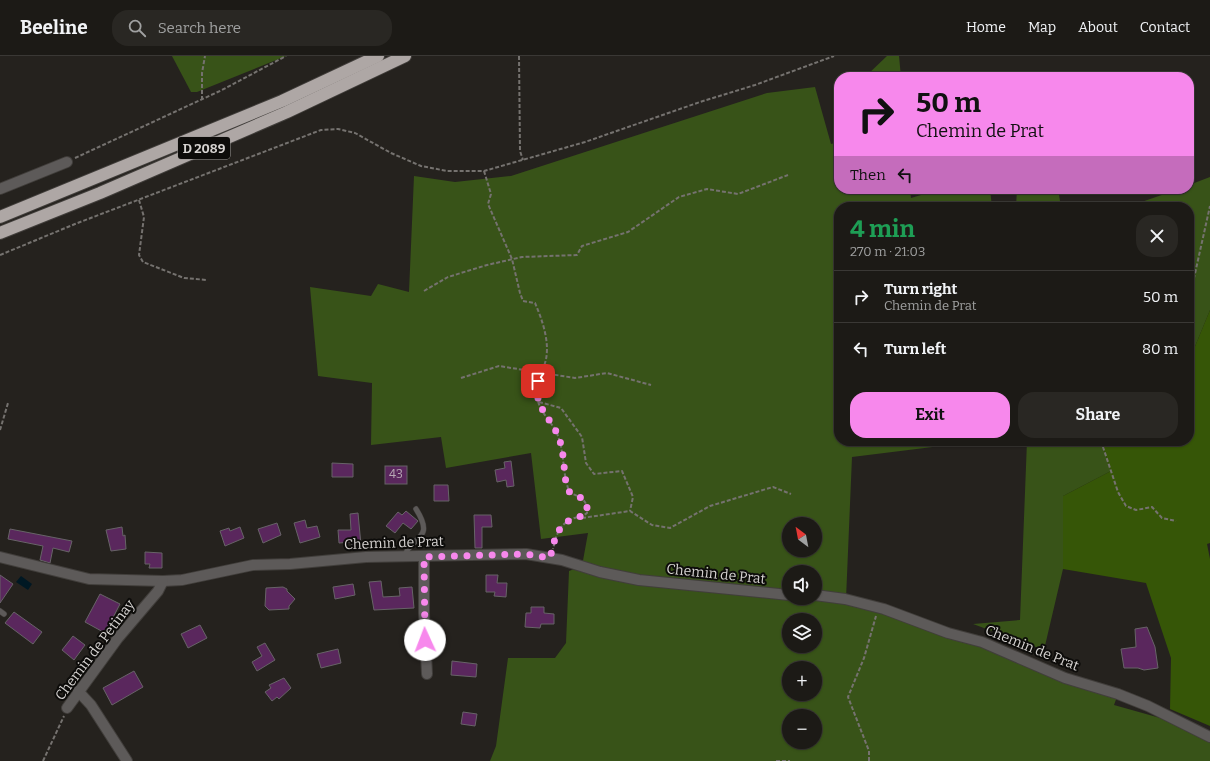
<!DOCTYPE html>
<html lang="en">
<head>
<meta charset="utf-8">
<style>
	:root { --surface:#1c1a16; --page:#292723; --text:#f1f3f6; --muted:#a0a1a1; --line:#3a3835; --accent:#f788ec }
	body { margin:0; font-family:Bitter,serif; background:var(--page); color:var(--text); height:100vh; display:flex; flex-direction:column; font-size:15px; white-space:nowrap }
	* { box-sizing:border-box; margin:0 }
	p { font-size:13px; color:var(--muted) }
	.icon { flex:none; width:22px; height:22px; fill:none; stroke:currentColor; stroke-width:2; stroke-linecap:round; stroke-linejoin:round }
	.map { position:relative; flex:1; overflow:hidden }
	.drawer { position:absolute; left:834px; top:146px; width:360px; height:244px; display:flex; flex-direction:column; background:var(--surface); border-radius:16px; box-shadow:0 1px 3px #0004,0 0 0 1px var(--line) }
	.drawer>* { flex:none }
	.hud { position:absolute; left:834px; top:16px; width:360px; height:122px; border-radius:16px; box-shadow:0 1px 3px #0004,0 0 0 1px var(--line); background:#f788ec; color:#111; overflow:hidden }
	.needle { width:26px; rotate:328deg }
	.tools { position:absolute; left:782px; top:461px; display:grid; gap:8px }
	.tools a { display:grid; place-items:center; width:40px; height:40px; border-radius:50%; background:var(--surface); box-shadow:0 1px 3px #0004,0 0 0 1px var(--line); font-size:20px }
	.pin { position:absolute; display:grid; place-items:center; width:34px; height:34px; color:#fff; margin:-17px; border-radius:8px; box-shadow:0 2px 6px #0006 }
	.me { position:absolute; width:44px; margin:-22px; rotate:358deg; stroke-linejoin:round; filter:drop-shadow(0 0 3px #0008) }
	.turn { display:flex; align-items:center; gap:14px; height:84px; padding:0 16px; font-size:18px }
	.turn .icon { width:52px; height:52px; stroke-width:2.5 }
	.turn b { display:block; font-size:28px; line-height:34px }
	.then { display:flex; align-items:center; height:38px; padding:0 16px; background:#0003; gap:8px; font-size:15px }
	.round { display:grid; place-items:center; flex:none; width:42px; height:42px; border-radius:16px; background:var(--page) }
	.overview { display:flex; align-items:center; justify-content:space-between; height:68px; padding:0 16px }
	h1 { font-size:24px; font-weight:700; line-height:30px; color:#1e9e55 }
	.action { display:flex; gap:8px; margin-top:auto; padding:8px 16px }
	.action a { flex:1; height:46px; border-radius:16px; background:var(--accent); color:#111; font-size:16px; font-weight:700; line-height:46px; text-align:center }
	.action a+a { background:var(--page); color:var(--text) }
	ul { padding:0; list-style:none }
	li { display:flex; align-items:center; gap:12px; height:52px; padding:0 16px; border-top:1px solid var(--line) }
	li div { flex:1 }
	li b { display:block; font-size:15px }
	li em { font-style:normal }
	header { display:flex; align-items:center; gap:24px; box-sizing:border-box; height:56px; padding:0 20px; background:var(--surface); border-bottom:1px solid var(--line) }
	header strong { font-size:19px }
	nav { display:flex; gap:22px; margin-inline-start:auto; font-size:14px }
	.search { width:280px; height:36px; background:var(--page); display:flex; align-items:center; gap:10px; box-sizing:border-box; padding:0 14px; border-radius:16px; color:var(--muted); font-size:15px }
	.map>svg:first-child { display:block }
	.green { fill:#385318; fill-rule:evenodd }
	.forest { fill:#365607 }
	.water { fill:#001823 }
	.building { fill:#5a275d; stroke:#676367 }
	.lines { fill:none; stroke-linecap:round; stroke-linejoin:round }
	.lane-casing { stroke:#413e3b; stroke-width:6 }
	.street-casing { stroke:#413e3b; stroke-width:12 }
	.highway-casing { stroke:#413e3b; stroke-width:14 }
	.path { stroke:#75726f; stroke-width:2; stroke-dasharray:4 2; stroke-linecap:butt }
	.lane { stroke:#5d5a59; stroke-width:5 }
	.street { stroke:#5d5a59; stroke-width:10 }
	.highway { stroke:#aea7a5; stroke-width:12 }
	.route { stroke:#f788ec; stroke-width:7; stroke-dasharray:0 12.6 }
	.labels { text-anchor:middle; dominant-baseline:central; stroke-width:4; stroke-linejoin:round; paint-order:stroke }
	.number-label { font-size:12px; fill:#b7a8b4 }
	.shield { fill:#0d0c0a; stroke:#9a9795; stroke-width:1 }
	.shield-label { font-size:13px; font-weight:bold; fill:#d6d3d1 }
	.street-label { font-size:14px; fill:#d6d3d1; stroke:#0d0c0a }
</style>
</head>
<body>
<header>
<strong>Beeline</strong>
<div class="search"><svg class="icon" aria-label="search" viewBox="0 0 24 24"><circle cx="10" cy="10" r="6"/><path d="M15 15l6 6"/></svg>Search here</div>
<nav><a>Home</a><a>Map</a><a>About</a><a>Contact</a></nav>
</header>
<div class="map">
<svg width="1210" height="705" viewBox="0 0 1210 705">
	<rect width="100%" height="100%" fill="#25221e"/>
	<g class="green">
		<path d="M172 0H286L197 36H191Z"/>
		<path d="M887 0H899L901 21H865Z"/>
		<path d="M815 31 831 88 839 86V133H910L911 142 941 133H990L992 151H839V385H981L852 401 846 543 1118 638 1114 649 1210 676V705H490L496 690 508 602H555L566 587 569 515 582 510 588 477 541 483 531 397 446 412 441 381 371 389 372 327 318 320 310 231 371 240 378 228 409 236 414 120 455 126 511 120 767 37ZM789 468H815V494H789ZM789 516H815V542H789ZM789 564H815V590H789ZM789 612H815V638H789ZM789 660H815V686H789Z"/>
		<path d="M1210 121V254L1189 305V151H1127L1179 133H1189V129Z"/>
		<path d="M1017 133H1058L1061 151H1016Z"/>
		<path d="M1027 385H1101L1111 415 1063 440V513L1044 594 973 568 1020 564Z"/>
	</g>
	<path class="forest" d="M1210 254V487L1207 488 1210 503V670L1170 653 1171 602 1146 527 1063 513V440L1111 415 1101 385H1189V305Z"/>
	<path class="water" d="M21 520 32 528 28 534 16 526Z"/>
	<g class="building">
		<path d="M511 405 514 430 507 431 506 424 497 426 495 414 505 412 504 406Z"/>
		<path d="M332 407 353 408V421H332Z"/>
		<rect x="385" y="410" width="22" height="18"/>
		<path d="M434 429H448L449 445H434Z"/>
		<path d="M406 455 418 465 411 473 403 467 395 477 386 470 398 456 402 459Z"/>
		<path d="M358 457 361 489H352V486L339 487 338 474H351L350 458Z"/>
		<path d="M474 459H491L492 471H482V492H475Z"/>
		<path d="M305 464 307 472 317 470 320 481 300 487 294 467Z"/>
		<path d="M277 467 281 479 263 487 258 473Z"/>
		<path d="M122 471 123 480 125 479 126 493 111 495 106 474Z"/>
		<path d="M240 471 244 482 225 490 220 475 229 472 230 475Z"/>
		<path d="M10 473 72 485 69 496 53 492 50 507 40 504 43 490 8 483Z"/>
		<path d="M145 496 162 497V512H149L150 508H145Z"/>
		<path d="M0 519 13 528 0 547Z"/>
		<path d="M486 519H498L497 527H507L506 541 494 540 495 536H486Z"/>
		<path d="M381 525 383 541 400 540 399 532 412 531 414 552 374 554 369 526Z"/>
		<path d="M353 528 355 539 335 543 333 531Z"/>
		<path d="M283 531 287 533V535L295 543 289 550V553L269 554 265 550 266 532Z"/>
		<path d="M100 538 120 548 105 577 85 566Z"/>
		<path d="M531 551H544V557L554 558V568H541L540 572 525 571 526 557H531Z"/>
		<path d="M14 556 42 576 33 588 5 567Z"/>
		<path d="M200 569 207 582 188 592 181 578Z"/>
		<path d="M1147 571 1155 591 1158 612 1144 614 1138 612H1124L1121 593 1136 591 1135 573Z"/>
		<path d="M73 580 85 589 74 604 62 594Z"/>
		<path d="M265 587 275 604 257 615 252 606 262 600 257 591Z"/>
		<path d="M338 593 341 607 321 612 317 598Z"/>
		<path d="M452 605 477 608 476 621 451 619Z"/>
		<path d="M134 615 143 631 112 649 103 632Z"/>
		<path d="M284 622 291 632 279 643 277 641 272 645 265 636 271 632 269 629Z"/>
		<path d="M463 656 477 658 475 670 461 668Z"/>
	</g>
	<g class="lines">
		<g class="lane-casing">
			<g id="lane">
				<path d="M404 501C411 479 436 485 416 453"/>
				<path d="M0 555 4 558"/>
			</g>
		</g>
		<g class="street-casing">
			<g id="street">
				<path d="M0 133 67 106"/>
				<path d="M0 501 89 523 163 525 182 524 253 509 290 508 366 501 526 498 562 504 600 516 639 524 789 539"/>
				<path d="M424 501V557L427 618"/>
				<path d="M815 539 845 543 884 553 948 577 982 586 1065 622 1118 638 1148 650 1210 681"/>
				<path d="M78 635 91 649 127 705"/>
				<path d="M67 652 118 582 158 535 163 525"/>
			</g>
		</g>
		<g class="highway-casing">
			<g id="highway">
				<path d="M0 161 282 45 378 0"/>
				<path d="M0 177 100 137 287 56 405 0"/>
			</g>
		</g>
		<g class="path">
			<path d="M519 0 520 95 523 104"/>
			<path d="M202 44V17L205 0"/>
			<path d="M75 102 222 34 286 0"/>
			<path d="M484 115 491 138 488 148 512 203 520 237 523 245 535 247C542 263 551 288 545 307 542 319 534 332 538 345 541 358 554 368 558 380 565 399 562 419 570 437 581 441 588 444 587 457 581 462 577 460 570 464 558 470 556 481 553 493"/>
			<path d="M139 144 144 161 139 199 143 206 184 222 207 224"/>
			<path d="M0 199 75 168 321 74 338 73 355 77 391 97 421 110 447 115H484L585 86 700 46 755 29 834 0"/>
			<path d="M1189 227 1194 222 1210 150"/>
			<path d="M424 235 448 221 487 209 522 201 577 199 582 190 628 176 679 141 707 133 738 138 788 119"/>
			<path d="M461 322 499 310 575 322 607 317 651 329"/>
			<path d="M539 346 561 352 582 381 586 407 594 418 622 415 633 441 630 455"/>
			<path d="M0 374 8 347"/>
			<path d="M1101 385 1118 436 1126 450 1136 454 1152 451 1162 462 1176 465"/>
			<path d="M582 462 630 455 652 469 670 472 710 450 773 431 791 438"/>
			<path d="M43 705 64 660"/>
			<path d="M776 705H790"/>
			<path d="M869 705V695L848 641 864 602 876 560"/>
		</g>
		<use href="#lane" class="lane"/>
		<use href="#street" class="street"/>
		<use href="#highway" class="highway"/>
	</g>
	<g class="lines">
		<path class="route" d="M425 584 424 501 526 498 550 502C554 488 555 472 570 464 577 460 581 462 587 456 588 444 581 441 570 437L566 428 562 391 557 377 538 346V325"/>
	</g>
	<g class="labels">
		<g class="number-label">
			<text x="396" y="418">43</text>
		</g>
		<rect class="shield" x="178" y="81" width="52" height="22" rx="3"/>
		<g class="shield-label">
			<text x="204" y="92">D 2089</text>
		</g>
		<g class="street-label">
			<text transform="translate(394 487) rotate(-2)">Chemin de Prat</text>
			<text transform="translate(716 518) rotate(6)">Chemin de Prat</text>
			<text transform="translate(1032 592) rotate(22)">Chemin de Prat</text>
			<text transform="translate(95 594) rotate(-53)">Chemin de Petinay</text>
		</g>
	</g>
</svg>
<div class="tools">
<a><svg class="needle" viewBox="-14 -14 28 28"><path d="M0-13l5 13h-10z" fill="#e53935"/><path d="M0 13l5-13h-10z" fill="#a0a1a1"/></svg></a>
<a><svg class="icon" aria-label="sound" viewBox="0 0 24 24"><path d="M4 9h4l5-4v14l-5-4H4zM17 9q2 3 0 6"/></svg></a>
<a><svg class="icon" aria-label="layers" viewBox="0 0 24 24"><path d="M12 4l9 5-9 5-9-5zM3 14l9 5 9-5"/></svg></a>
<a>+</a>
<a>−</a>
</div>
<div class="pin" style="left:538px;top:325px;background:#d93025"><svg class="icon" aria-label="arrive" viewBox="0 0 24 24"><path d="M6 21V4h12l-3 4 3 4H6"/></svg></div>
<svg class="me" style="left:425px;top:584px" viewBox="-20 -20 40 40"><circle r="19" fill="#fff"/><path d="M0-13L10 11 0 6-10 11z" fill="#f788ec"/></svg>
<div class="hud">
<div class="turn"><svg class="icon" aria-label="right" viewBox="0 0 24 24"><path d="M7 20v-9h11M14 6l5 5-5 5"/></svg><div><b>50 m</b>Chemin de Prat</div></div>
<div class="then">Then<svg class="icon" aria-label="left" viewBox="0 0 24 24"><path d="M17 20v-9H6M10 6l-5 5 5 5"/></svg></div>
</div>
<section class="drawer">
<div class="overview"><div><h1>4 min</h1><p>270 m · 21:03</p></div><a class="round"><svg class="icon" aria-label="close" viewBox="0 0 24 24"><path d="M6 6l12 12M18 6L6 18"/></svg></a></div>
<ul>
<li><svg class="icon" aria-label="right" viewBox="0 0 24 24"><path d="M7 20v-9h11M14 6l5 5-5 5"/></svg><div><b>Turn right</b><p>Chemin de Prat</p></div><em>50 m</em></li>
<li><svg class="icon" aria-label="left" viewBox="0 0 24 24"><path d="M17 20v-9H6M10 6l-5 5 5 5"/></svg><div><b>Turn left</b></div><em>80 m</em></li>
</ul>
<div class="action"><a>Exit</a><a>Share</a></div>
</section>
</div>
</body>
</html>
